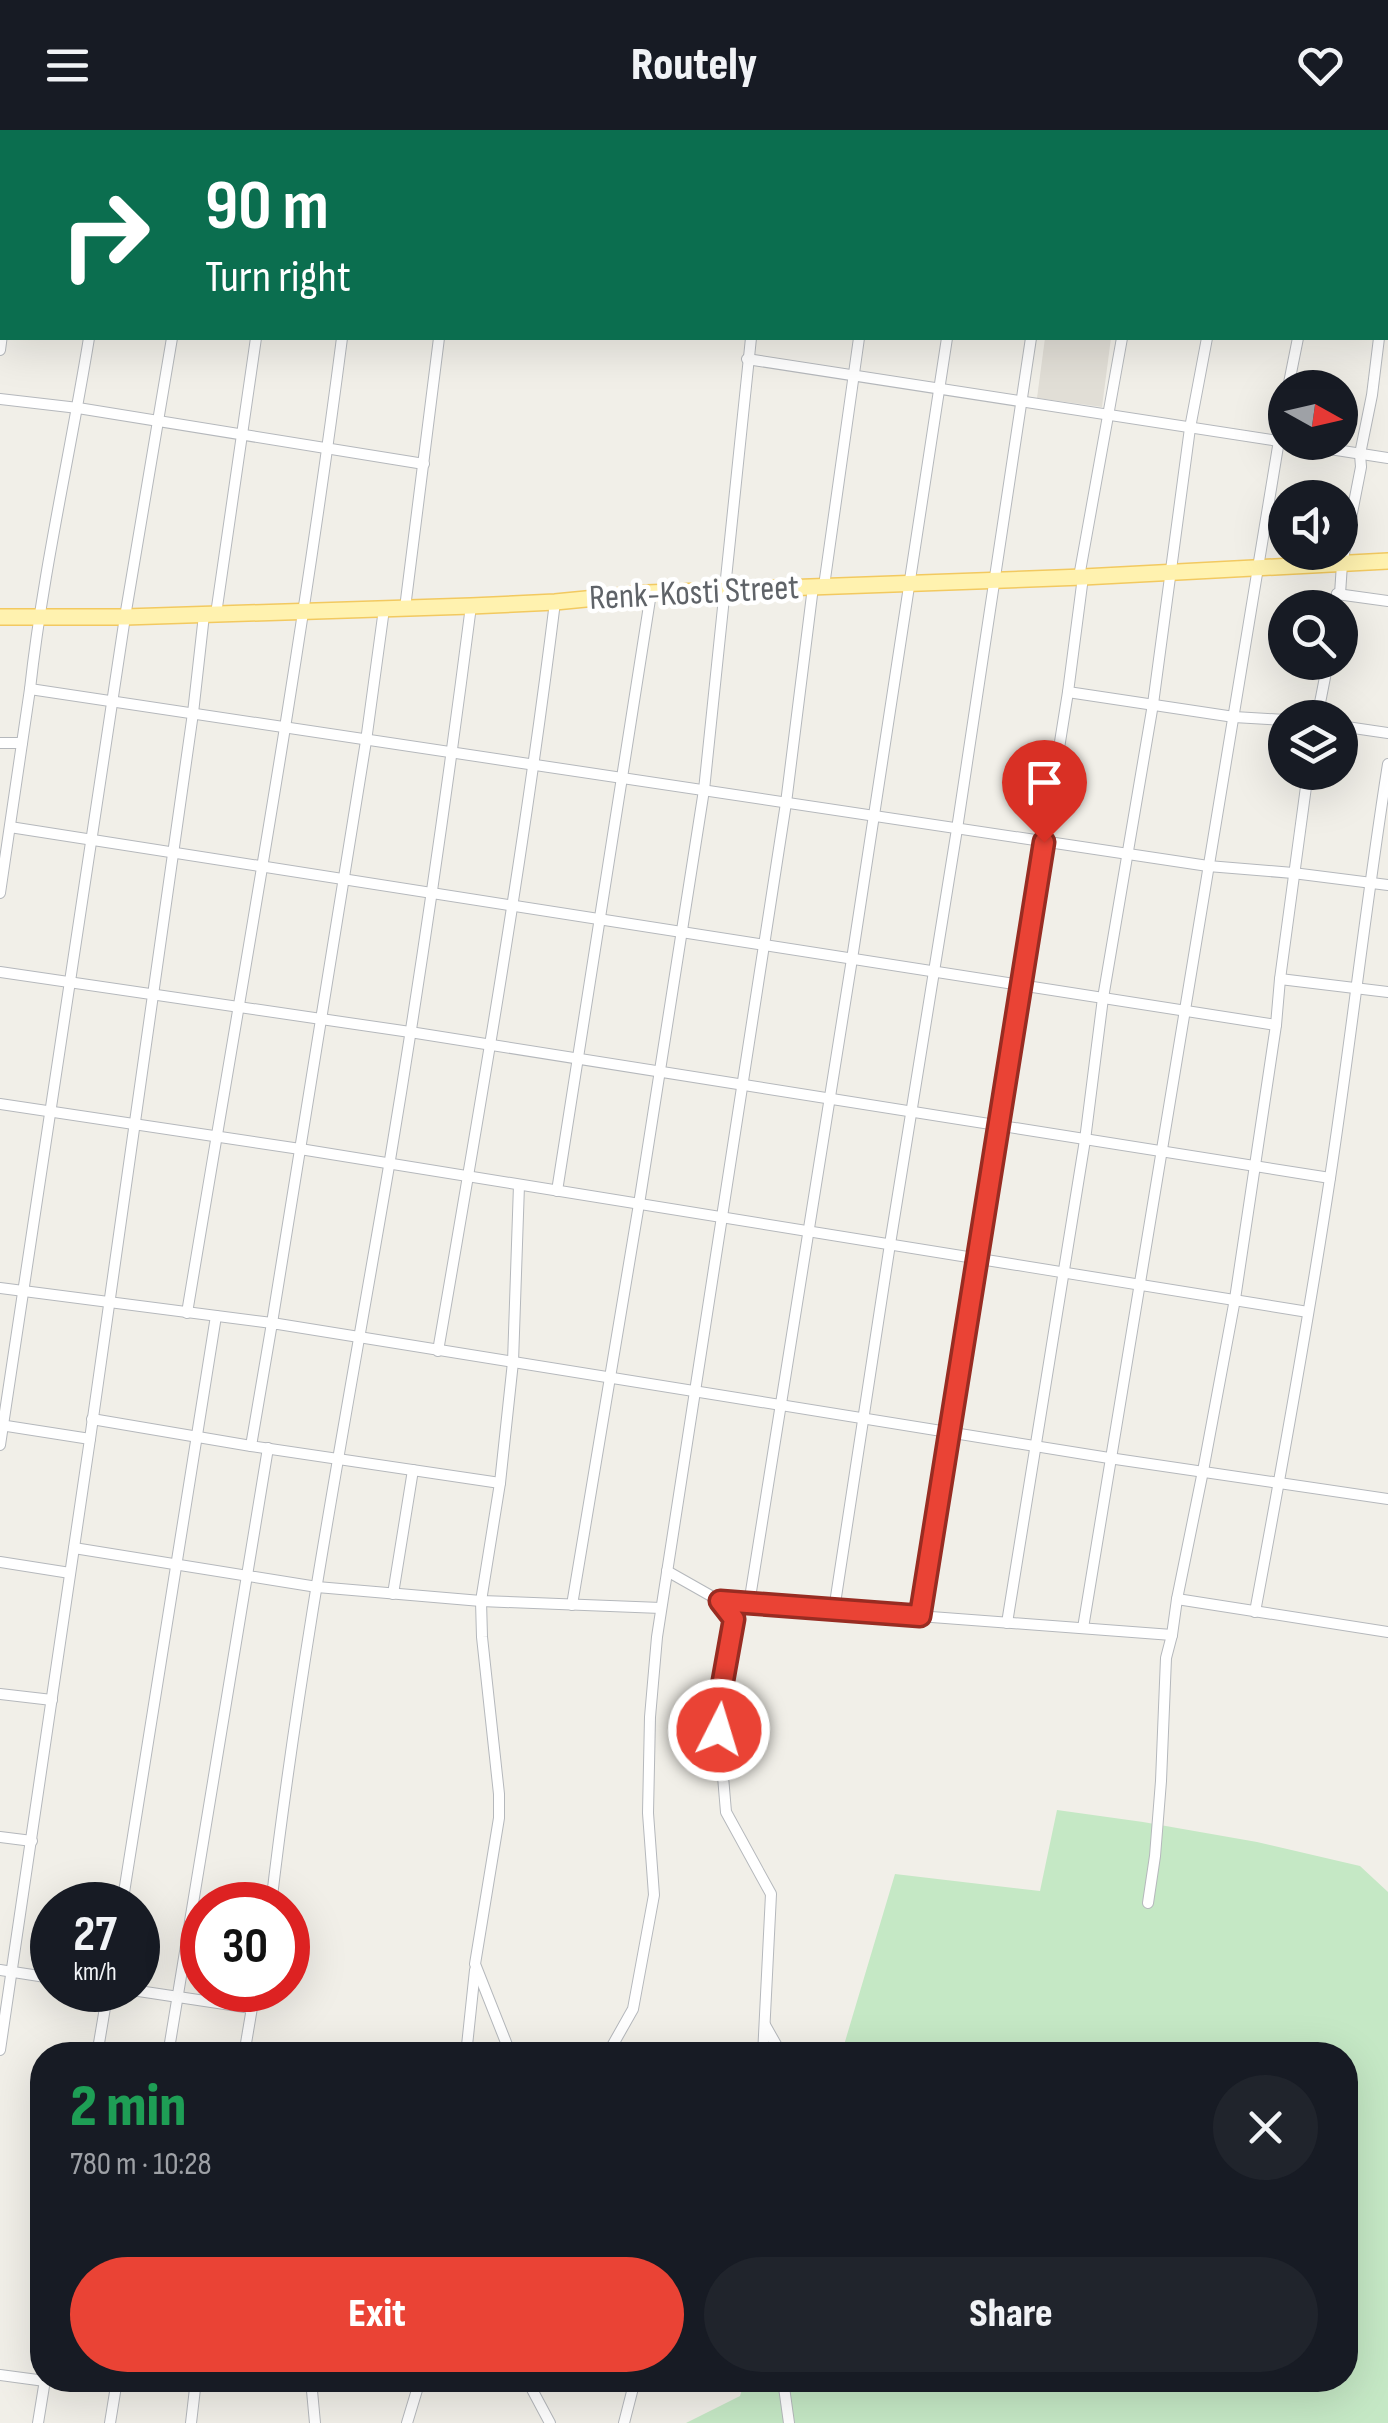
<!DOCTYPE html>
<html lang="en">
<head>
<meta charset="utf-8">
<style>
	:root { --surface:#171b24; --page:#20242c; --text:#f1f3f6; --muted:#9ea1a6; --accent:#ea4335 }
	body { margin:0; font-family:"Sofia Sans Condensed",sans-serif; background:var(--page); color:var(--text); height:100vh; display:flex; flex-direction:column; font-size:38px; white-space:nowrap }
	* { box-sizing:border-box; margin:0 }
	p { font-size:32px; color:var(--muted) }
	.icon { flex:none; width:55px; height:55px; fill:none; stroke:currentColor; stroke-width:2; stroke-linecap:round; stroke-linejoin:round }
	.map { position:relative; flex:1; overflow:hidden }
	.panel { position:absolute; left:30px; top:1912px; width:1328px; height:350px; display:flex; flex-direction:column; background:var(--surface); border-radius:40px; box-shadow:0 10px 40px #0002 }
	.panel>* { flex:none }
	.banner { position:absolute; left:0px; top:0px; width:1390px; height:210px; box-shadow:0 10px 40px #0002; background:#0b6e4f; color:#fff; overflow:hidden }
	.needle { width:65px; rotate:98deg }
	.fabs { position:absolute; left:1268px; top:240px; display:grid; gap:20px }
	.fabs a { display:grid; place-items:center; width:90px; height:90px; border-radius:50%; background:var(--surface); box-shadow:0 10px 40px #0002; font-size:50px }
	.speed { position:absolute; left:30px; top:1752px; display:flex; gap:20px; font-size:50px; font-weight:700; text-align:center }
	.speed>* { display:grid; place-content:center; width:130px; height:130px; border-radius:50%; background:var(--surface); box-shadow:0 10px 40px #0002; line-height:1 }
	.speed small { font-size:25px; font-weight:400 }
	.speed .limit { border:15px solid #d22; background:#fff; color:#111 }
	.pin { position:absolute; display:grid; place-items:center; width:85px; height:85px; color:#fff; margin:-102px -42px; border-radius:50% 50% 50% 0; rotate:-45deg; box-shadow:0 0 10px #0007 }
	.pin .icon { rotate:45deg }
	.me { position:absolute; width:110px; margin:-55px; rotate:5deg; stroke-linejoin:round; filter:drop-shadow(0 0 8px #0008) }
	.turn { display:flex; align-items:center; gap:35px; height:210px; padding:0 40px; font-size:45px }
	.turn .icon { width:130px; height:130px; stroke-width:2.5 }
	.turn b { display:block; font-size:70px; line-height:85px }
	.round { display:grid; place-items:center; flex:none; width:105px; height:105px; border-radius:52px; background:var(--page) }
	.head { display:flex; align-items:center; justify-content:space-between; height:170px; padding:0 40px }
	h1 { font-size:60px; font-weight:800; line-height:75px; color:#1e9e55 }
	.action { display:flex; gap:20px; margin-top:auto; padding:20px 40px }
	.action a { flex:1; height:115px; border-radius:60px; background:var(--accent); color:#fff; font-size:40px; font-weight:800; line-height:115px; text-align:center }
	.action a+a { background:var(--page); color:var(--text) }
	header { display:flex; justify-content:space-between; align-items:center; height:130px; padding:0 40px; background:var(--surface); font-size:45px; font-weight:800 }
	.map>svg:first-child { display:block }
	.education { fill:#e1ded6 }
	.green { fill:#c5e8c5 }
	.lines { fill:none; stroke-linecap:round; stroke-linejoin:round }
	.minor-casing { stroke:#b5b8bc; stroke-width:12 }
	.primary-casing { stroke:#f2c960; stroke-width:18 }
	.minor { stroke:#fff; stroke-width:10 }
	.primary { stroke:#fff2af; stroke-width:15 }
	.route-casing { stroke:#982c22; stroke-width:25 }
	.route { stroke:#ea4335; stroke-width:18 }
	.labels { text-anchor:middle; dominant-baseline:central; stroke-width:9; stroke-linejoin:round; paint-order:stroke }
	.street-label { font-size:35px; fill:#5f6368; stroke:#fff }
</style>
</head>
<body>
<header><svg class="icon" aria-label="menu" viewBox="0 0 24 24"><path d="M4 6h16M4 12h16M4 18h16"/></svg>Routely<svg class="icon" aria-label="heart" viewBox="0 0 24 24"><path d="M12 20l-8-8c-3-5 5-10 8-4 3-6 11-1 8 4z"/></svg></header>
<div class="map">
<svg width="1388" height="2293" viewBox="0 0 1388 2293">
	<rect width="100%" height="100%" fill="#f1efe8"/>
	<path class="education" d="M1045 208H1111L1102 277 1037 268Z"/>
	<path class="green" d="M1057 1680 1143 1692 1257 1712 1360 1736 1388 1762V2293H686L740 2266 745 2250H1345V1925H841L895 1744 1040 1761Z"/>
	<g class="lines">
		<g class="minor-casing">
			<g id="minor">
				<path d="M315 0 332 2"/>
				<path d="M32 2 33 0"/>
				<path d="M119 2V0"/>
				<path d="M205 2V0"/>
				<path d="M288 2V0"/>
				<path d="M376 2 377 0"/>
				<path d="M462 2V0"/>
				<path d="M770 2V0"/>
				<path d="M845 2V0"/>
				<path d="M929 2V0"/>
				<path d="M1015 2V0"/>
				<path d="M1103 2 1104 0"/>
				<path d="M1179 2 1180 0"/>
				<path d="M1268 2V0"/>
				<path d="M1352 2 1353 0"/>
				<path d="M1388 11V12"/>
				<path d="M0 121 2 122"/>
				<path d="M89 208C70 325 43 441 30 559L1208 736 1293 743 1388 755"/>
				<path d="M0 220 2 205"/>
				<path d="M747 229 1285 312"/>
				<path d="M1288 258 1298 208"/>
				<path d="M0 269 78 278 424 334"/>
				<path d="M1285 312 1388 328"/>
				<path d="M1079 447 1122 208"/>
				<path d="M824 456 859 208"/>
				<path d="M1337 464 1388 471"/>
				<path d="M405 478 439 208"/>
				<path d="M1335 478 1337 464H1340L1342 434 1361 337 1360 324 1372 265 1379 208"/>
				<path d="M216 484 256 208"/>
				<path d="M1068 562 1234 587 1285 590"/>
				<path d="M1317 588 1328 532"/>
				<path d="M1340 596 1388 603"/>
				<path d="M0 613H22"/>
				<path d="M10 697 1276 895"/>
				<path d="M0 763 30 559"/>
				<path d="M0 842 410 902 1330 1048"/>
				<path d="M1280 849 1388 862"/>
				<path d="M0 974 300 1019 1308 1182"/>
				<path d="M557 1061 651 463"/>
				<path d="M0 1158 272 1193 366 611 384 479"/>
				<path d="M187 1183C241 858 300 534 342 208"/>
				<path d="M438 1221C481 972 524 723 555 472"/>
				<path d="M92 1289 251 1316"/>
				<path d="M0 1295 90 1309 193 583 204 485"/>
				<path d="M0 1315 125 487 172 208"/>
				<path d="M500 1353 251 1316 272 1193 1109 1328 1388 1369"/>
				<path d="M74 1418 317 1457 481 1471 661 1478"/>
				<path d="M0 1432 70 1443"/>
				<path d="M667 1441 720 1471 734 1489 722 1556 719 1599 726 1682 771 1764 763 1925"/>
				<path d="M393 1464 413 1340"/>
				<path d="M1177 1469 1388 1502"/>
				<path d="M720 1471 1172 1505"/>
				<path d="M749 1474 852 829 947 208"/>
				<path d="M572 1475 639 1074 704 660 751 208"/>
				<path d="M834 1480 890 1114 957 699 1031 208"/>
				<path d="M1255 1482C1282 1337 1308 1193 1330 1048 1351 910 1366 772 1388 634"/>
				<path d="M920 1486 1068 562 1083 447"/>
				<path d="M1007 1493 1085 1010 1103 868 1153 574 1190 298 1207 208"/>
				<path d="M1083 1498 1285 274"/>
				<path d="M0 1564 52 1570"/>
				<path d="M0 1707 32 1711"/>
				<path d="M1148 1773 1155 1726 1161 1651 1166 1528 1172 1505 1177 1469 1203 1341 1235 1169 1276 895 1280 849 1308 642"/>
				<path d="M122 1775 216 1186"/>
				<path d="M271 1775C300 1527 347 1282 389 1036 420 850 447 663 471 476"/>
				<path d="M0 1840 52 1848"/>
				<path d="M132 1860 251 1878"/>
				<path d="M765 1895 782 1925"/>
				<path d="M0 1920 90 1309"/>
				<path d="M97 1925 108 1860"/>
				<path d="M168 1925 268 1318"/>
				<path d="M244 1925 255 1860"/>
				<path d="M466 1925 475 1840"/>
				<path d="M511 1925 475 1834 499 1688V1664L482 1507 481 1471 500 1353 513 1232 519 1055"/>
				<path d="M607 1925 633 1879 654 1765 648 1683 650 1587 657 1507 786 673 813 457"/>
				<path d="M0 2245 45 2251"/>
				<path d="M311 2250 315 2293"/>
				<path d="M527 2250 550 2293"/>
				<path d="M783 2250 789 2293"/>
				<path d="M38 2293 45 2250"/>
				<path d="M110 2293 117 2250"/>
				<path d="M191 2293 196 2250"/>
				<path d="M407 2293 420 2250"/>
				<path d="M624 2293 635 2250"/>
			</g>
		</g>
		<g class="primary-casing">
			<path id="primary" d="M0 487H125L471 476 555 472 647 463 1083 447 1388 431"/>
		</g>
		<use href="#minor" class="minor"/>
		<use href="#primary" class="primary"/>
	</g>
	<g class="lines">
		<g class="route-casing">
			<path id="route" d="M719 1600 722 1556 734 1489 720 1471 920 1486 1044 712"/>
		</g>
		<use href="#route" class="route"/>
	</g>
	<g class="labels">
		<g class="street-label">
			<text transform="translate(694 463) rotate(-3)">Renk-Kosti Street</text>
		</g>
	</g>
</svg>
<div class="fabs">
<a><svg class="needle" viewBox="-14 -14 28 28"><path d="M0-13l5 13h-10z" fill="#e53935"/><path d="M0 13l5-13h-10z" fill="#9ea1a6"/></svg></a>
<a><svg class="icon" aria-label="sound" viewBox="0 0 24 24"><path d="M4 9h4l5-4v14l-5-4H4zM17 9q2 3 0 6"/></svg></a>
<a><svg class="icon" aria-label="search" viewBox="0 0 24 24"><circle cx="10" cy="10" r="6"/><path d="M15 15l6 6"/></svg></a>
<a><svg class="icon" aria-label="layers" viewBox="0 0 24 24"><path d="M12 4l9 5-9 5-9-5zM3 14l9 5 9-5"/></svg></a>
</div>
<div class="speed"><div>27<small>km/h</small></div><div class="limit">30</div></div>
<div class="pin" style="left:1044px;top:712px;background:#d93025"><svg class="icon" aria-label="arrive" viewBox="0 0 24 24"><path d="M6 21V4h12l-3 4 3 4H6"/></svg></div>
<svg class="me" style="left:719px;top:1600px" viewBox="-20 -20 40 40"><circle r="17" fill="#ea4335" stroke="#fff" stroke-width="3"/><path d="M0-11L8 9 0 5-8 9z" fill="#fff"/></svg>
<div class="banner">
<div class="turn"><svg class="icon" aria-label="right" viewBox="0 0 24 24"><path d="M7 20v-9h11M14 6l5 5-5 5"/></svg><div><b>90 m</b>Turn right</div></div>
</div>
<section class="panel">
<div class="head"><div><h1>2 min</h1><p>780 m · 10:28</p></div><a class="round"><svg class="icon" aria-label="close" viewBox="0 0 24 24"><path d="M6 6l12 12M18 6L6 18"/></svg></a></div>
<div class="action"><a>Exit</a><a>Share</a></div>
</section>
</div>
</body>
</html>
